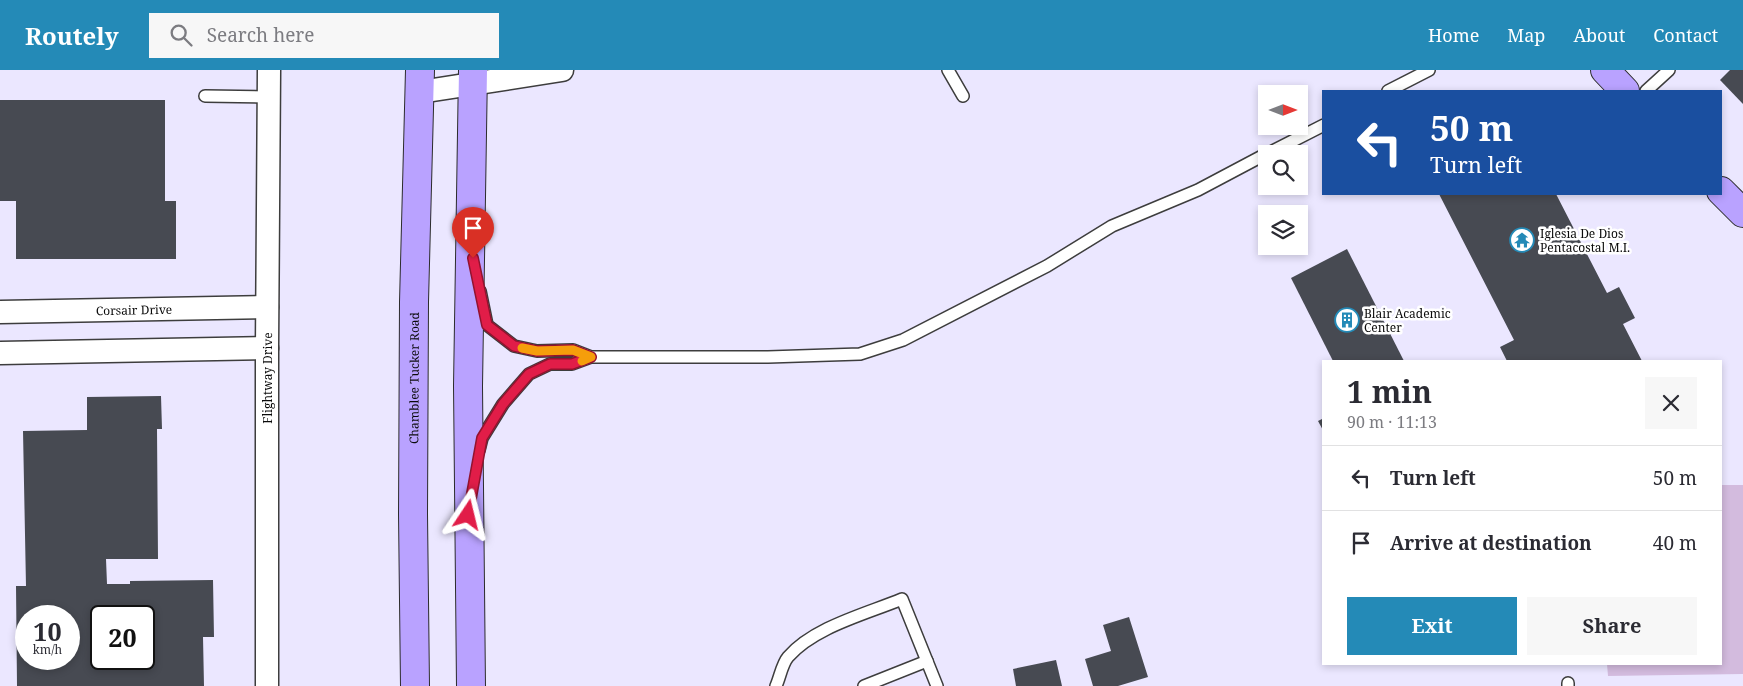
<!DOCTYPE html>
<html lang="en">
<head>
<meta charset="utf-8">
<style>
	:root { --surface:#fff; --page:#f7f7f7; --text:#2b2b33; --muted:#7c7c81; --line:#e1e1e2; --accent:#248ab7 }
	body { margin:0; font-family:"Noto Serif",serif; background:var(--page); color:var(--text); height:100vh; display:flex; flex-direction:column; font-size:19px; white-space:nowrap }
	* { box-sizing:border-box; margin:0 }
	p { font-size:16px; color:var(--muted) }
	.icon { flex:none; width:28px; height:28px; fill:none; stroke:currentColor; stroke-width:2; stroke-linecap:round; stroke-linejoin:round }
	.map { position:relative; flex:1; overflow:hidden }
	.drawer { position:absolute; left:1322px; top:290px; width:400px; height:305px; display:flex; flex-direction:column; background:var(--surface); border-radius:0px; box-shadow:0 2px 8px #0003 }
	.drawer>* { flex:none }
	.banner { position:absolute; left:1322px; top:20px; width:400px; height:105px; border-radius:0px; box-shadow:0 2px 8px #0003; background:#1a4fa0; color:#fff; overflow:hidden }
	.needle { width:32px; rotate:90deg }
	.buttons { position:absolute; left:1258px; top:15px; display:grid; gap:10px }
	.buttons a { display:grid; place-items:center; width:50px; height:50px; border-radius:0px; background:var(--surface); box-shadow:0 2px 8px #0003; font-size:25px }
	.speed { position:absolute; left:15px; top:535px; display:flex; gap:10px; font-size:25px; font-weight:700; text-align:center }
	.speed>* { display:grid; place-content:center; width:65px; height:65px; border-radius:50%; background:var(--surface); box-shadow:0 2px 8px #0003; line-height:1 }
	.speed small { font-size:12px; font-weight:400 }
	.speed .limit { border:2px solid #111; border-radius:8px; background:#fff; color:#111 }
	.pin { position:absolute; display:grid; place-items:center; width:42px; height:42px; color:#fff; margin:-51px -21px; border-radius:50% 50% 50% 0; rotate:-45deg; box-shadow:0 0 5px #0007 }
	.pin .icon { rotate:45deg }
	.me { position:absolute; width:55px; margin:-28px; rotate:10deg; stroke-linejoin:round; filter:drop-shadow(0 0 4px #0008) }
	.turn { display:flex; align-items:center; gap:18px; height:105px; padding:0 25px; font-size:22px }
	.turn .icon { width:65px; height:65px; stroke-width:2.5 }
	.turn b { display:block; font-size:35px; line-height:42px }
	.round { display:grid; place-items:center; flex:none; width:52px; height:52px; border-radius:0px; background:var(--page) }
	.summary { display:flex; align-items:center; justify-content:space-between; height:85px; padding:0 25px }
	h1 { font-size:30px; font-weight:700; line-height:38px }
	.primary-button { display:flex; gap:10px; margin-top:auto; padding:10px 25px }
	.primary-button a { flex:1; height:58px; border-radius:0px; background:var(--accent); color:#fff; font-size:20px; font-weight:700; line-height:58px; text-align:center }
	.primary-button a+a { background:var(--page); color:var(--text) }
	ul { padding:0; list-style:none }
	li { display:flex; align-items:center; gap:15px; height:65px; padding:0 25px; border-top:1px solid var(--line) }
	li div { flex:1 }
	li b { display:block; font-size:19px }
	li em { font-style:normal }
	header { display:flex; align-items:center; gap:30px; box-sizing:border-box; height:70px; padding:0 25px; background:var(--accent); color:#fff }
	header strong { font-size:24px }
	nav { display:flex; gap:28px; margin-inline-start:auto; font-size:18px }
	.search { width:350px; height:45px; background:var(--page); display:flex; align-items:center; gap:12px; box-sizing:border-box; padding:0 18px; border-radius:0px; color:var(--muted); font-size:19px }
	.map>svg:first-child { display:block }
	.cemetery { fill:#d3bbde }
	.building { fill:#474a52; fill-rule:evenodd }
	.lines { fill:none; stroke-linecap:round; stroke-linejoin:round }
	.lane-casing { stroke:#3d3d3d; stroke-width:14 }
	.street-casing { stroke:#3d3d3d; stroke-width:25 }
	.secondary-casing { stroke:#2c2c2c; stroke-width:30 }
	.lane { stroke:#fff; stroke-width:11 }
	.street { stroke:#fff; stroke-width:22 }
	.secondary { stroke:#b9a2ff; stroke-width:28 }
	.route-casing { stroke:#92132f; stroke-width:12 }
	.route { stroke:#e11d48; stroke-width:9 }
	.slow { stroke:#f59e0b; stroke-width:9 }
	.labels { text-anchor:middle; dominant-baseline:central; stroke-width:5; stroke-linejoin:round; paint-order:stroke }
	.poi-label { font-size:12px; fill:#0a0a0a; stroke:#fff; text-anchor:start }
	.street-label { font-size:12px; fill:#0a0a0a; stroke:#fff }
</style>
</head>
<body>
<header>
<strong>Routely</strong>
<div class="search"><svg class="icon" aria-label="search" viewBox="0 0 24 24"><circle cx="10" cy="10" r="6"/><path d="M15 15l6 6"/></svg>Search here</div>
<nav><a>Home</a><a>Map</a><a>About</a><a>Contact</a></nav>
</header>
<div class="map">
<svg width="1743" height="616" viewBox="0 0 1743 616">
	<rect width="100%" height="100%" fill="#ebe7ff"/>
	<path class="cemetery" d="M1721 415H1743V604L1608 606 1607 594H1721Z"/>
	<g class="building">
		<path d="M1730 0H1743V34L1720 10Z"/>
		<path d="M0 30H165V131H176V189H16V131H0Z"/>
		<path d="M1439 124H1556L1607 223 1619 217 1635 248 1623 254 1642 291H1507L1500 277 1514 270Z"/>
		<path d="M1347 179 1404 291H1333L1291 208Z"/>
		<path d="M161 326 162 359H157L158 489H106L107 514H130V511L213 510 214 567H203L204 616H17L16 516H26L23 361 87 360V327ZM26 546H69V589H26ZM101 546H144V589H101Z"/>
		<path d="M1324 348V362L1318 351Z"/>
		<path d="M1129 547 1148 607 1118 616H1093L1085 589 1111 581 1103 555Z"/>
		<path d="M1056 590 1062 616H1016L1013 599Z"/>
	</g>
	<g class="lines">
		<g class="lane-casing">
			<g id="lane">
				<path d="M948 0 963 26"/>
				<path d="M1388 21 1429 0"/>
				<path d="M1646 21 1669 0"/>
				<path d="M205 26 269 27"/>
				<path d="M1267 84 1324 55"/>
				<path d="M480 221 487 255 514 276 537 281 573 280 591 287"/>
				<path d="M479 380 482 368 503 334 529 304 550 294H572L591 287H768L860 284 903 270 1047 196 1112 156 1198 120 1266 84"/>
				<path d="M776 616C780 607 782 594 788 587 814 557 866 544 902 529L937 616"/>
				<path d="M864 616 927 591"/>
				<path d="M1568 616V613"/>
			</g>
		</g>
		<g class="street-casing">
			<g id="street">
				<path d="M420 22 562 0"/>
				<path id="s1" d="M0 242 267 237"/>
				<path d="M0 283 267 278"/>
				<path id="s2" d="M267 616V278L269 0"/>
			</g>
		</g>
		<g class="secondary-casing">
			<g id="secondary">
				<path d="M1605 0 1625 21"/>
				<path d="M1721 121 1743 143"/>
				<path id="s3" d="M415 616 413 444 414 232 420 0"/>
				<path d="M471 616 468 316 473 0"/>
			</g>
		</g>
		<use href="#lane" class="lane"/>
		<use href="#street" class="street"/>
		<use href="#secondary" class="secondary"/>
	</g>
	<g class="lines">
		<g class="route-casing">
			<path id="route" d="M468 445 482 368 503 334 529 304 550 294H572L591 287 573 280 537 281 514 276 487 255 473 188"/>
		</g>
		<use href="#route" class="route"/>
		<path class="slow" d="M522 278 537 281 573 280 591 287 582 291"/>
	</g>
	<defs>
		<g id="temple-ring" transform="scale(1.25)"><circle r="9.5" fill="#fff" stroke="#248ab7" stroke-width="1.5"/><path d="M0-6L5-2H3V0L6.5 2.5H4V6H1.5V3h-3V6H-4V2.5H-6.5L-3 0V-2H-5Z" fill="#248ab7"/></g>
		<g id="building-ring" transform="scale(1.25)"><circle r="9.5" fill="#fff" stroke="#248ab7" stroke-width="1.5"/><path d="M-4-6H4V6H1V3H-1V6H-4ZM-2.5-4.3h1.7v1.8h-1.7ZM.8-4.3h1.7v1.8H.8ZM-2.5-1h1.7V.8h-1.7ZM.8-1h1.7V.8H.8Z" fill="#248ab7"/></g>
	</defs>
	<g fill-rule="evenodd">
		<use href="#temple-ring" x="1522" y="170"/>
		<use href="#building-ring" x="1347" y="250"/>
	</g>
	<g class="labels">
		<g class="poi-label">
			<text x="1540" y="163">Iglesia De Dios<tspan x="1540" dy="14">Pentacostal M.I.</tspan></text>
			<text x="1364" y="243">Blair Academic<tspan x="1364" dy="14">Center</tspan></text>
		</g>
		<g class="street-label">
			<text stroke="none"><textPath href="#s1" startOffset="134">Corsair Drive</textPath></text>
			<text stroke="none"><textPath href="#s2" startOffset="308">Flightway Drive</textPath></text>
			<text stroke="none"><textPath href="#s3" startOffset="308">Chamblee Tucker Road</textPath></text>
		</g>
	</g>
</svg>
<div class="buttons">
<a><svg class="needle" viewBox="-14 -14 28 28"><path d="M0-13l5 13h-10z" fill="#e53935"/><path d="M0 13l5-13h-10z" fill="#7c7c81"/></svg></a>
<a><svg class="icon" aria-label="search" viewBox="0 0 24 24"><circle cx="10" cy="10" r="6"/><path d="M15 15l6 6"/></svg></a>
<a><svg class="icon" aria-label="layers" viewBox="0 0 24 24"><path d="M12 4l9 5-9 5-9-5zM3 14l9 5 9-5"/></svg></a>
</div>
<div class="speed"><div>10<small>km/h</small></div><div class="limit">20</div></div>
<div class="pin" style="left:473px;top:188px;background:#d93025"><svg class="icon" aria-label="arrive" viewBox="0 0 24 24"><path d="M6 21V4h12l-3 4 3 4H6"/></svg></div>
<svg class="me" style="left:468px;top:445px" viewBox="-20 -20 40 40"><path d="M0-17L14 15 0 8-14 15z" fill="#e11d48" stroke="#fff" stroke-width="4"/></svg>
<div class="banner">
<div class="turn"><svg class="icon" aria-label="left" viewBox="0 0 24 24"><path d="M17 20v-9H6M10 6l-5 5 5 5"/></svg><div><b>50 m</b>Turn left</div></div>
</div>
<section class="drawer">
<div class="summary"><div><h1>1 min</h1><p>90 m · 11:13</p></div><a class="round"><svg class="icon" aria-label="close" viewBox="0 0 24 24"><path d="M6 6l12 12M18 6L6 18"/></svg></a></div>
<ul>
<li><svg class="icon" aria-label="left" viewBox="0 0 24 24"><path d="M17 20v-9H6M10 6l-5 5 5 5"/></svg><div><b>Turn left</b></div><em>50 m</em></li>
<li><svg class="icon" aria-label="arrive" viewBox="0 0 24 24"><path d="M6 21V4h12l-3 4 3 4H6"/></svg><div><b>Arrive at destination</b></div><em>40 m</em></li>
</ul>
<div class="primary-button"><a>Exit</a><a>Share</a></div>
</section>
</div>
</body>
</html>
